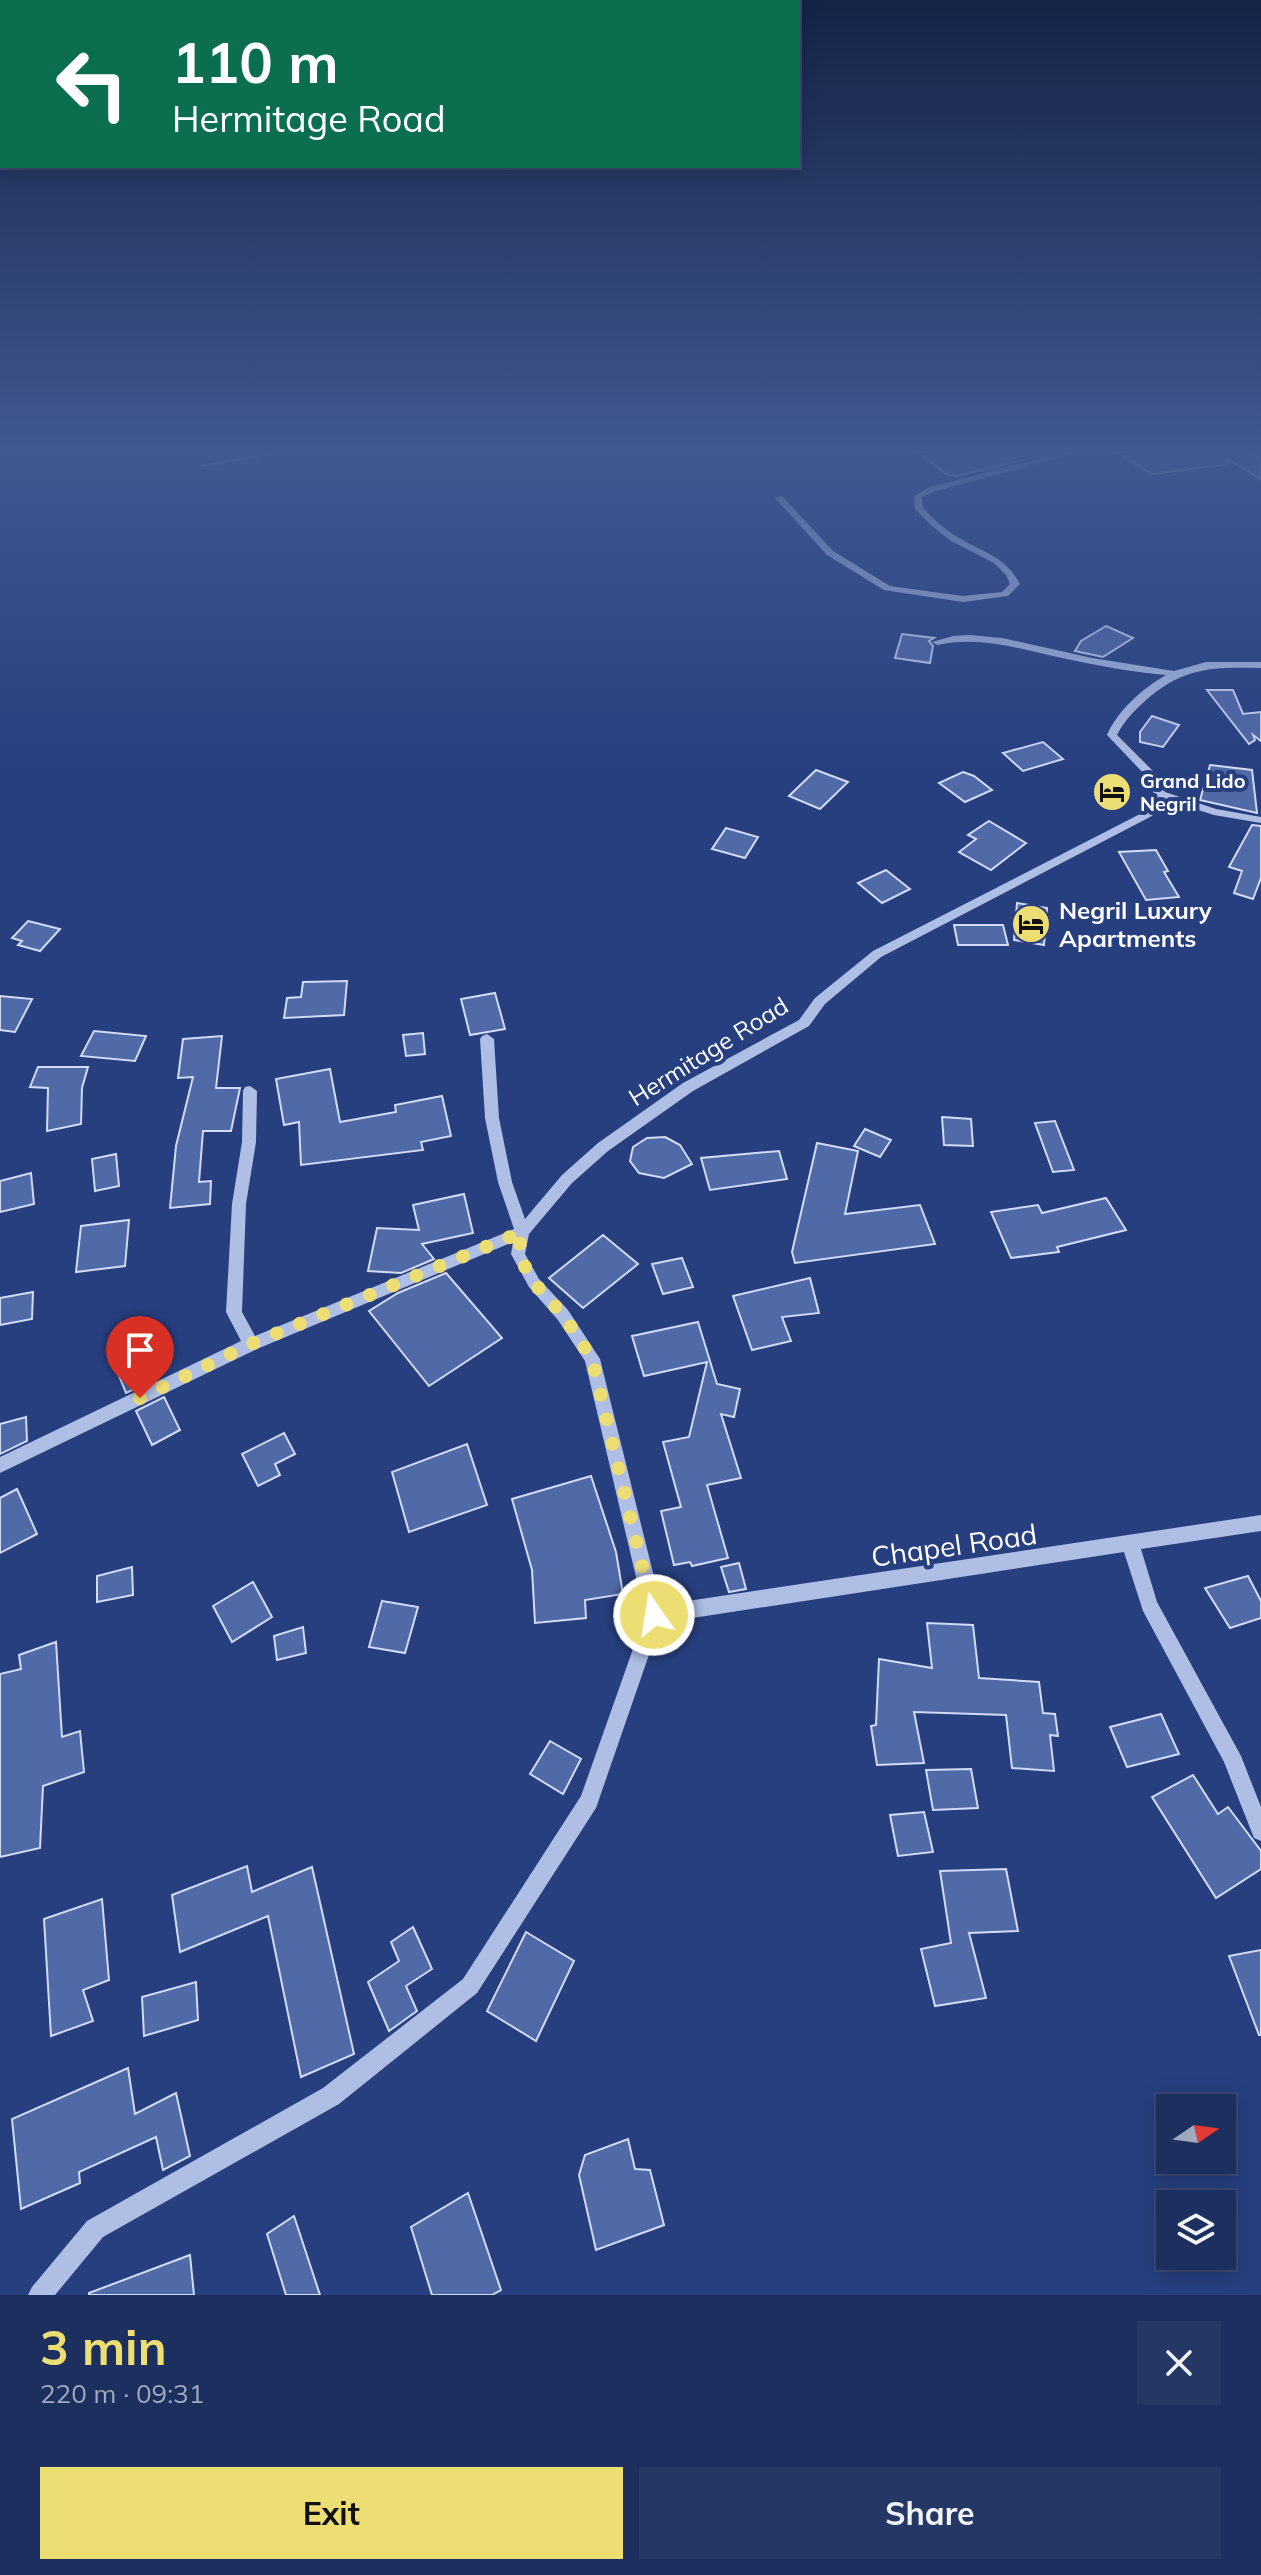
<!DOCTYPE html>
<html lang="en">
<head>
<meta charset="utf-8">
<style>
	:root { --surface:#1d2f5f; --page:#253765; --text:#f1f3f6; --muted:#a0a9bd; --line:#3b4a74; --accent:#edde74 }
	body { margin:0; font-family:Mulish,sans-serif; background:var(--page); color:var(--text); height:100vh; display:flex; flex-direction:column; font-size:30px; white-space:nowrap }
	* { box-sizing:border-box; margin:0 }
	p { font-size:26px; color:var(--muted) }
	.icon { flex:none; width:44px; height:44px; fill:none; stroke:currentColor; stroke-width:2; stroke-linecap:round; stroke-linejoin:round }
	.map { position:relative; height:2295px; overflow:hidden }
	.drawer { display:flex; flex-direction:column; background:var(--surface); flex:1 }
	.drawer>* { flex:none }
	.top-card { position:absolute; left:0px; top:0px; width:800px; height:168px; box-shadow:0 4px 20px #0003,0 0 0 2px var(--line); background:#0b6e4f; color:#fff; overflow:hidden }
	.needle { width:52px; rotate:77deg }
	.controls { position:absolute; left:1156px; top:2094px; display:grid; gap:16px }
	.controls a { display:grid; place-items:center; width:80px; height:80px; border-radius:0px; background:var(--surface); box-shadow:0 4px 20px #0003,0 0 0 2px var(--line); font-size:40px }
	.pin { position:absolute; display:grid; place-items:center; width:68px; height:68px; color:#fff; margin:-82px -34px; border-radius:50% 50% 50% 0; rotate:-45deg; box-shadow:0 0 8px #0007 }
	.pin .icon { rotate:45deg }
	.me { position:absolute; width:88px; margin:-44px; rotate:347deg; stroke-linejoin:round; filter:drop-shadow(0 0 6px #0008) }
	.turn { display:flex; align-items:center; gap:28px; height:168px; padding:0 40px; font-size:36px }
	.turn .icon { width:104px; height:104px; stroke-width:2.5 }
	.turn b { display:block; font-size:56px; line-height:68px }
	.round { display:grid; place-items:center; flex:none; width:84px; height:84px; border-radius:0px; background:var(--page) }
	.summary { display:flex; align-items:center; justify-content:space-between; height:136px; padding:0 40px }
	h1 { font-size:48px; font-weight:700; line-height:60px; color:var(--accent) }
	.action { display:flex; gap:16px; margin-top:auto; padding:16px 40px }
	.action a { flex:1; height:92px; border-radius:0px; background:var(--accent); color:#111; font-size:32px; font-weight:700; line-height:92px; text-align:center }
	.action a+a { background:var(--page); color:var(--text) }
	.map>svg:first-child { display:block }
	.building { fill:#5069a7; stroke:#d1dbf4; stroke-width:2 }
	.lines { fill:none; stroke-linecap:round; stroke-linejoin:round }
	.minor { fill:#aebee5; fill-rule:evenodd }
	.route { stroke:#edde74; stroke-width:14; stroke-dasharray:0 25.2 }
	.labels { text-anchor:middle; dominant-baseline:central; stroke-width:8; stroke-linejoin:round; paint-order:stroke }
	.far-poi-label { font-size:20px; font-weight:bold; fill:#fff; stroke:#273f7f; text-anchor:start }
	.poi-label { font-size:24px; font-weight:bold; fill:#fff; stroke:#273f7f; text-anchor:start }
	.street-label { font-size:24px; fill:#fff; stroke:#273f7f }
	.near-street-label { font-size:28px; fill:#fff; stroke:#273f7f }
</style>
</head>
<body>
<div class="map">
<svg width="1261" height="2295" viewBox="0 0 1261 2295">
	<rect width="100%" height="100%" fill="#273f7f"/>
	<g class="building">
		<path d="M917 452H1026L1027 459 957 476 948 475Z"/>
		<path d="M1115 452H1253L1261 460V479L1228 459 1229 464 1153 474Z"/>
		<path d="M1106 626 1133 638 1103 657 1075 651 1081 641Z"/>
		<path d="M902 634 934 638 929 641 933 646 930 663 895 658Z"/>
		<path d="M1207 690H1233L1243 714 1261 712V741L1253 735 1255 740 1249 744Z"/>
		<path d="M1152 716 1179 725 1163 747 1140 742V732Z"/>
		<path d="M1043 742 1063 759 1023 771 1003 753Z"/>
		<path d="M1210 765 1252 770 1257 813 1200 800Z"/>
		<path d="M816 770 848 782 820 809 789 796Z"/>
		<path d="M963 772 974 776 992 790 965 802 939 783Z"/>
		<path d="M1099 782 1121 783 1125 803 1103 802Z"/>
		<path d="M989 821 1026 843 991 870 959 852 976 839 968 835Z"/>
		<path d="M1252 825 1261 826V878L1253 899 1234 893 1242 871 1229 867Z"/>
		<path d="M726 828 758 837 745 858 712 849Z"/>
		<path d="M1156 850 1168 871 1164 872 1179 897 1146 900 1119 852Z"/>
		<path d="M886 870 910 889 882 903 858 883Z"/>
		<path d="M1017 903 1047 908 1044 945 1014 940Z"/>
		<path d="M28 921 60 929 40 951 18 945 22 941 12 938Z"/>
		<path d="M954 925H1003L1008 945H958Z"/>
		<path d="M347 981 344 1015 284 1018 287 998 301 997 303 982Z"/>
		<path d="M495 993 505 1029 470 1035 461 999Z"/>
		<path d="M0 996 32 999 15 1032 0 1030Z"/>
		<path d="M94 1031 146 1036 135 1061 81 1056Z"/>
		<path d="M423 1033 425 1054 406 1056 403 1035Z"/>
		<path d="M222 1036 216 1088H240L231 1131H203L199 1182 211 1181 210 1204 170 1208 176 1146 193 1077 178 1078 183 1039Z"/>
		<path d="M38 1067H88L82 1088 81 1124 47 1131 48 1088 30 1087Z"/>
		<path d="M330 1069 340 1122 396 1112 395 1105 442 1096 451 1136 421 1142 423 1150 301 1165 299 1122 284 1125 276 1079Z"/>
		<path d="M942 1117 971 1119 973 1146 944 1145Z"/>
		<path d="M1055 1121 1074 1170 1053 1172 1035 1123Z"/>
		<path d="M865 1129 891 1140 880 1157 854 1146Z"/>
		<path d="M665 1137 680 1145 692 1164 664 1178 639 1173 630 1161 633 1147 647 1138Z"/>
		<path d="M817 1143 858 1151 845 1214 920 1205 935 1244 795 1263 792 1252Z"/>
		<path d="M779 1151 787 1179 710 1190 701 1158Z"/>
		<path d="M116 1154 119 1186 95 1191 92 1159Z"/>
		<path d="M31 1173 34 1204 0 1212V1181Z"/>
		<path d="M464 1194 473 1233 422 1244 434 1259 401 1273 368 1271 377 1228 419 1230 413 1205Z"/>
		<path d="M1106 1198 1126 1230 1057 1247 1059 1252 1011 1258 991 1212 1038 1205 1042 1213Z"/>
		<path d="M129 1220 125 1266 76 1272 81 1226Z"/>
		<path d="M603 1235 638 1264 583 1308 549 1278Z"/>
		<path d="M682 1258 693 1287 663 1294 652 1264Z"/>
		<path d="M446 1273 502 1338 429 1386 369 1311 398 1293Z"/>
		<path d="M810 1278 819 1313 782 1317 791 1341 752 1350 733 1296Z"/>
		<path d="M33 1292 32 1319 0 1325V1298Z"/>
		<path d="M698 1322 717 1384 740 1389 734 1417 721 1414 741 1478 707 1485 728 1558 692 1566 690 1562 674 1565 661 1511 681 1507 663 1442 689 1437 707 1362 644 1376 632 1336Z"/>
		<path d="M148 1364 156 1379 126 1393 119 1376Z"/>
		<path d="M164 1397 180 1430 152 1445 136 1411Z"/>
		<path d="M26 1417 27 1441 0 1454V1424Z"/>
		<path d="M284 1433 295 1454 275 1464 280 1475 258 1486 242 1454Z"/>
		<path d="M467 1444 487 1505 409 1532 392 1472Z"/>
		<path d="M591 1476 616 1552 623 1594 585 1600 586 1618 535 1623 532 1570 512 1499Z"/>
		<path d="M17 1489 37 1534 0 1553V1498Z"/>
		<path d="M739 1563 746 1589 729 1592 721 1567Z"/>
		<path d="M132 1567 133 1595 97 1602V1576Z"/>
		<path d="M1248 1576 1261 1601V1618L1230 1628 1205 1588Z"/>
		<path d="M253 1582 272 1617 232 1642 213 1606Z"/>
		<path d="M382 1601 418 1607 405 1653 369 1647Z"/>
		<path d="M927 1623 973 1625 979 1678 1039 1682 1043 1713 1055 1714 1058 1736 1050 1735 1054 1771 1012 1768 1006 1715 914 1712 924 1763 877 1765 871 1726 876 1725 879 1659 932 1668Z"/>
		<path d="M303 1627 306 1653 277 1660 274 1636Z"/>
		<path d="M56 1642 62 1737 80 1731 84 1772 43 1786 40 1848 0 1857V1674L21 1669 19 1655Z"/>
		<path d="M1161 1714 1179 1754 1127 1767 1110 1727Z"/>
		<path d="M550 1741 581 1759 563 1794 530 1774Z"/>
		<path d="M971 1769 978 1808 933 1810 926 1770Z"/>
		<path d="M1193 1775 1218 1814 1228 1807 1261 1851V1869L1216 1898 1152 1797Z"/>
		<path d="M924 1812 933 1852 898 1856 890 1815Z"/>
		<path d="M247 1866 252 1892 312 1867 354 2054 301 2077 268 1916 180 1952 172 1895Z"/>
		<path d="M1006 1869 1018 1931 969 1933 986 1998 935 2006 921 1949 951 1943 940 1871Z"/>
		<path d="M102 1899 109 1980 83 1990 93 2021 51 2036 44 1919Z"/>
		<path d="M413 1927 432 1969 406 1986 417 2011 389 2031 368 1982 399 1961 391 1942Z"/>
		<path d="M526 1932 574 1961 536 2041 487 2011Z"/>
		<path d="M1261 1950V2035H1259L1229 1956Z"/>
		<path d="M196 1982 198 2020 144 2036 142 1997Z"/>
		<path d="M128 2068 135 2114 176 2093 190 2156 163 2170 156 2137 79 2172 80 2183 21 2209 12 2119Z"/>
		<path d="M628 2139 635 2169 650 2170 664 2225 596 2250 579 2175 585 2155Z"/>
		<path d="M468 2193 501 2290 492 2295H432L411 2227Z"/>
		<path d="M294 2216 320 2295H286L267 2234Z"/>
		<path d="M190 2255 194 2295H89V2293Z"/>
	</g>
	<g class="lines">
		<g class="minor">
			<path d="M269 452H289L204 467 200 465Z"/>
			<path d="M1065 452H1079L936 491 922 497 923 508C934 519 945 530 959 538 983 552 1006 557 1020 584L1008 596 963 602 884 590 827 555 775 498 782 496 833 551 890 586 963 596 1002 592 1010 584 1006 575 994 563 951 541 933 527 915 509 914 496 930 487Z"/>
			<path d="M970 635 1002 638 1092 658 1174 671 1206 662H1261V668C1212 667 1183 667 1145 701 1134 711 1124 721 1117 735L1157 775 1165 792 1216 809 1261 817V823L1214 815 1163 799 1152 816 881 957 825 1004 809 1026 693 1091 608 1151 572 1183 529 1234 525 1254 539 1279 568 1310 600 1359 661 1605 1261 1515V1531L1141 1549 1157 1602 1241 1756 1261 1807V1841L1254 1838 1224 1762 1143 1611 1124 1552 660 1623 596 1808 477 1993 339 2104 103 2237 55 2295H28L32 2287 87 2221 323 2088 463 1979 581 1796 645 1615 585 1361 558 1320 529 1287 511 1254 513 1242 257 1349 0 1473V1457L241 1341 226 1312 232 1204 242 1142 243 1091 245 1087 250 1086 257 1091 256 1142 246 1204 242 1312 255 1336 514 1229 498 1182 485 1118 480 1039 482 1036 487 1034 494 1039 499 1118 512 1182 525 1219 562 1175 598 1143 683 1083 799 1020 815 998 873 951 1144 812 1154 794 1148 778 1107 735C1118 710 1142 689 1166 675 1132 672 1099 666 1067 659 1022 650 982 635 937 645L932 642 953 636Z"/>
		</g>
	</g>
	<linearGradient id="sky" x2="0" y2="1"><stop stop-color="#152346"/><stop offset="0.58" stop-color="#415890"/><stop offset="1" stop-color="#415890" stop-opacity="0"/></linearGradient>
	<rect width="1261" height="773" fill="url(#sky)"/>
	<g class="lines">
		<path class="route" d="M140 1398 251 1344 522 1232 518 1254 534 1283 563 1315 592 1359 654 1615"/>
	</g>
	<defs>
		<g id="hotel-disc" transform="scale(2)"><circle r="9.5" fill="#edde74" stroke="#273f7f"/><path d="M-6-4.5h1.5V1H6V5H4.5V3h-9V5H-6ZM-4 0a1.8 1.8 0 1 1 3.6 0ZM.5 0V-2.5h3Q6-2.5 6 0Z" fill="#111"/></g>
	</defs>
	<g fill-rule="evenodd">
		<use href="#hotel-disc" x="1112" y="792"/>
		<use href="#hotel-disc" x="1031" y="924"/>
	</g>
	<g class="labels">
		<g class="far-poi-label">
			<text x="1140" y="780">Grand Lido<tspan x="1140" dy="23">Negril</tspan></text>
		</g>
		<g class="poi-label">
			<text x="1059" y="910">Negril Luxury<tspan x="1059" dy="28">Apartments</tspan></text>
		</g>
		<g class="street-label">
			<text transform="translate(708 1051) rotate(-32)">Hermitage Road</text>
		</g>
		<g class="near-street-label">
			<text transform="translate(954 1545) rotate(-8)">Chapel Road</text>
		</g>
	</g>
</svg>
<div class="controls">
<a><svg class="needle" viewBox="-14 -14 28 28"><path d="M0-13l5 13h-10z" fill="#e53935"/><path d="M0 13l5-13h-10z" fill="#a0a9bd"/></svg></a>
<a><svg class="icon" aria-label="layers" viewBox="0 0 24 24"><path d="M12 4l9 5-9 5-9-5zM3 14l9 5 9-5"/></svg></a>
</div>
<div class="pin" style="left:140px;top:1398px;background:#d93025"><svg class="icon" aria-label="arrive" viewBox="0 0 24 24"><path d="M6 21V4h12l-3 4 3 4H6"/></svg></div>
<svg class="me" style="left:654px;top:1615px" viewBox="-20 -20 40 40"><circle r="17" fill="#edde74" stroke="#fff" stroke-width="3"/><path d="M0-11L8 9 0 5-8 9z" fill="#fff"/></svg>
<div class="top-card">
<div class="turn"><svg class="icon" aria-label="left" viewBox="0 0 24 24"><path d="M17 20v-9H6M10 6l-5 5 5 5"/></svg><div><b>110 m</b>Hermitage Road</div></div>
</div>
</div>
<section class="drawer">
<div class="summary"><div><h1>3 min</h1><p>220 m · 09:31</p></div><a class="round"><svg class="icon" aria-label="close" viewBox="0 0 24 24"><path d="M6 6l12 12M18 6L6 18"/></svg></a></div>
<div class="action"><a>Exit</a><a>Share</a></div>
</section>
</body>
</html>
